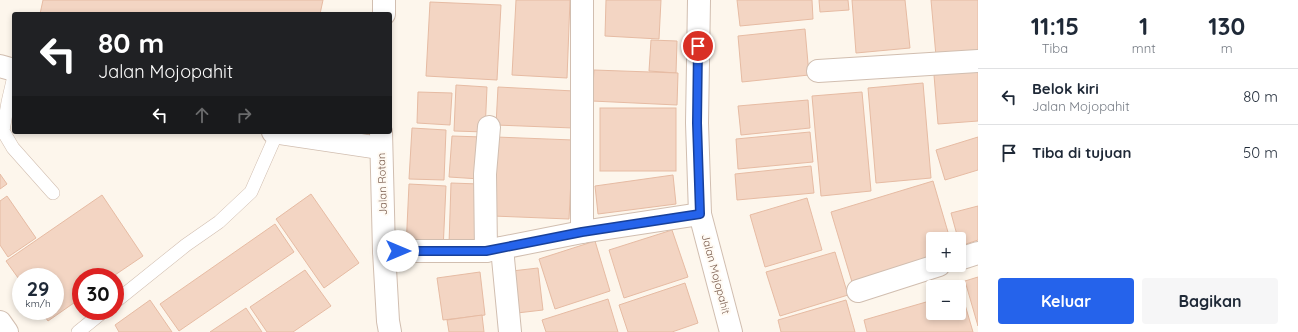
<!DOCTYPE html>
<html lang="id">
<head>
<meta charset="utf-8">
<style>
	:root { --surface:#fff; --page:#f6f6f7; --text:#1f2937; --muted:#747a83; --line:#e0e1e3; --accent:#2563eb }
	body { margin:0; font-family:Quicksand,sans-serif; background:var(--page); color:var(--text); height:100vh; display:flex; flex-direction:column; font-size:15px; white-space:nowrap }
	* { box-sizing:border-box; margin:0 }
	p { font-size:13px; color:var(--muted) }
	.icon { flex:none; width:22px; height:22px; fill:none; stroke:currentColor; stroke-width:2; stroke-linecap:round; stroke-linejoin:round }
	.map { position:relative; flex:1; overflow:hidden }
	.sheet { display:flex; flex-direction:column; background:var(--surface); width:320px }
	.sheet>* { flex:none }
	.banner { position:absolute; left:12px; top:12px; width:380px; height:122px; border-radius:4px; box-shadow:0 2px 6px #0003; background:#202124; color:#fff; overflow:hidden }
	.fabs { position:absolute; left:926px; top:232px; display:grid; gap:8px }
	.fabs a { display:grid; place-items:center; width:40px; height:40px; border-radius:4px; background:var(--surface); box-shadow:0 2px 6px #0003; font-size:20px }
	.speed { position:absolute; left:12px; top:268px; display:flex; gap:8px; font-size:20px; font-weight:700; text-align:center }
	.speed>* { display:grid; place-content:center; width:52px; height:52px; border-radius:50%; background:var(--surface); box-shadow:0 2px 6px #0003; line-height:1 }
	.speed small { font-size:10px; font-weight:400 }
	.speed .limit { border:6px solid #d22; background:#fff; color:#111 }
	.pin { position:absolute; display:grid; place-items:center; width:34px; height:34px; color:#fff; margin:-17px; border:2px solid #fff; border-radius:50%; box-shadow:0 1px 4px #0007 }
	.me { position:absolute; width:44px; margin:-22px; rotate:90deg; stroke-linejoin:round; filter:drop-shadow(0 0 3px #0008) }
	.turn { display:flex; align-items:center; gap:14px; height:84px; padding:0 20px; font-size:18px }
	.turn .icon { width:52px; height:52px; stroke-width:2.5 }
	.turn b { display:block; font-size:28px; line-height:34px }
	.lanes { display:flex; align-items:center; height:38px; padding:0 20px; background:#0003; justify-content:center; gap:20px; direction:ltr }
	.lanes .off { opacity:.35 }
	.eta { display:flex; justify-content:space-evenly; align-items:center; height:68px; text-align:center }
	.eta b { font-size:24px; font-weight:700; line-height:28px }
	.button { display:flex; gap:8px; margin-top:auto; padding:8px 20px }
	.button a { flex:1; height:46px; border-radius:4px; background:var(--accent); color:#fff; font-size:16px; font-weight:700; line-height:46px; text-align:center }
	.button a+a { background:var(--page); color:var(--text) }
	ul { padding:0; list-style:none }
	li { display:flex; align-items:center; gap:12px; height:56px; padding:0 20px; border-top:1px solid var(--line) }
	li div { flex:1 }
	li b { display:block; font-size:15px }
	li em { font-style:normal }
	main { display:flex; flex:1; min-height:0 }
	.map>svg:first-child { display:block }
	.building { fill:#f3d5c3; stroke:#e6bba3 }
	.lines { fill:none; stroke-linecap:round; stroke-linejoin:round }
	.service-casing { stroke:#d1beb0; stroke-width:14 }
	.minor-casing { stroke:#d1beb0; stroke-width:24 }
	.service { stroke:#fff; stroke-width:13 }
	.minor { stroke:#fff; stroke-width:22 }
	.route-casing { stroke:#184099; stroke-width:10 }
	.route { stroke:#2563eb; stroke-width:7 }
	.labels { text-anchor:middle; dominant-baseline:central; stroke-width:4; stroke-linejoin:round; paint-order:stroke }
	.street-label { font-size:11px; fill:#7a5c4d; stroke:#fffaf3 }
</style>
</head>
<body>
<main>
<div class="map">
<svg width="978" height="332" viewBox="0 0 978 332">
	<rect width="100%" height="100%" fill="#fdf6ec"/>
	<g class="building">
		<path d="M43 0H323L320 14H40Z"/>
		<path d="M516 0H570L567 78 512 75Z"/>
		<path d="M606 0H661L659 39 605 36Z"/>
		<path d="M737 0H812L813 19 740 26Z"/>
		<path d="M819 0H848L849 10 820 12Z"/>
		<path d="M852 0H905L910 48 856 53Z"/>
		<path d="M931 0H978V52L936 56Z"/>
		<path d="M430 2 501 5 497 80 426 76Z"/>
		<path d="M805 29 809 75 742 82 738 36Z"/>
		<path d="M651 40 677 41 676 73 649 71Z"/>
		<path d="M594 70 678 73 677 105 592 101Z"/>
		<path d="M978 71V121L938 124 934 75Z"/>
		<path d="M923 83 931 178 876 183 868 88Z"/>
		<path d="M456 85 487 87 485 132 454 131Z"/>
		<path d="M498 87 574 91 573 128 496 125Z"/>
		<path d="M418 92 452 93 450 125 417 123Z"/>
		<path d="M862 92 871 191 821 196 812 96Z"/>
		<path d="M808 100 810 128 741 135 738 106Z"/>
		<rect x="600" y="108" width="76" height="63"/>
		<path d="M412 128 446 130 444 180 409 179Z"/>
		<path d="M810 132 813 162 738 169 736 139Z"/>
		<path d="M452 136 482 137 480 179 449 177Z"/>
		<path d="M496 137 573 140 569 219 493 216Z"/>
		<path d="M978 137V170L945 180 936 150Z"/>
		<path d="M811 166 814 193 737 200 735 174Z"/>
		<path d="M0 174 7 184 0 189Z"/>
		<path d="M673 175 676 204 598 214 595 186Z"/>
		<path d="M933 181 950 239H933V258L852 282 831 212Z"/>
		<path d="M451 183 479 184 476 245 449 244Z"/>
		<path d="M409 184 446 186 443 250 406 248Z"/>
		<path d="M311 194 359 263 324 288 276 219Z"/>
		<path d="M102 195 143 256 112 277H81V298L48 321 41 311H55V277H21V282L6 261Z"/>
		<path d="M7 196 36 238 8 257 0 245V201Z"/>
		<path d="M807 198 822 250 765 267 750 215Z"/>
		<path d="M978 206V240L960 246 951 213Z"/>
		<path d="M275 224 294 252 179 331 160 304Z"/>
		<path d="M672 230 688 277 624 298 609 250Z"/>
		<path d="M595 241 610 291 555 309 539 259Z"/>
		<path d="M835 252 848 295 780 316 766 272Z"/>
		<path d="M538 268 543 310 517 313 512 271Z"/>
		<path d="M305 270 331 306 293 332H267L250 307Z"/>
		<path d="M480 272 485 315 443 320 437 278Z"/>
		<path d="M978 277V326L965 281Z"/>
		<path d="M685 283 698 323 672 332H628L619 305Z"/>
		<path d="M961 291 973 332H867L864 320 933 300V313H959V292Z"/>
		<path d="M608 299 618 332H546L542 320Z"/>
		<path d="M150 300 172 332H119L115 325Z"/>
		<path d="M846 300 855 332H781L778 320Z"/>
		<path d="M246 308 262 332H210Z"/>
		<path d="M482 315 484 332H449L447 320Z"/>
	</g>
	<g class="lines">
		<g class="service-casing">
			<g id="service">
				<path d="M14 76 8 102 3 131 13 148 53 193"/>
				<path d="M115 302 186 245 219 222 251 192 277 133"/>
				<path d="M78 332 104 311"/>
			</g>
		</g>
		<g class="minor-casing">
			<g id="minor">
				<path d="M582 0V232"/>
				<path d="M699 0 697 123 700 214 731 332"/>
				<path d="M384 14V0"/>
				<path d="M0 66 14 70"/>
				<path d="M818 71 978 61"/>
				<path d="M273 132 380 148"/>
				<path d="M381 132 384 251 388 321 390 332"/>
				<path d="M502 248 510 332"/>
				<path d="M384 251H486L582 232 700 214"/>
				<path d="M486 251 485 174 489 127"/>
				<path d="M959 259 978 253"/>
				<path d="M858 291 939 265"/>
				<path d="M0 322 7 332"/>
			</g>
		</g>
		<use href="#service" class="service"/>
		<use href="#minor" class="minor"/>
	</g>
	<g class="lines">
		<g class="route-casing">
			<path id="route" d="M398 251H486L582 232 700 214 697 123 698 46"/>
		</g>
		<use href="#route" class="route"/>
	</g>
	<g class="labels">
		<g class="street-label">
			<text transform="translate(382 184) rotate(-92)">Jalan Rotan</text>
			<text transform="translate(716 274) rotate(75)">Jalan Mojopahit</text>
		</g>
	</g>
</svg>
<div class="fabs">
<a>+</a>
<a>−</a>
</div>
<div class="speed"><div>29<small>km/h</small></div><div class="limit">30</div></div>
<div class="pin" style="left:698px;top:46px;background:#d93025"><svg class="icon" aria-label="arrive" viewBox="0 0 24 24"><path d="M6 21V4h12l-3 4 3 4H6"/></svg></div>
<svg class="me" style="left:398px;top:251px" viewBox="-20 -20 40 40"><circle r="19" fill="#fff"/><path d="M0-13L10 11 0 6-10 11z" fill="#2563eb"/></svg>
<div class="banner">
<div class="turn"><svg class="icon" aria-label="left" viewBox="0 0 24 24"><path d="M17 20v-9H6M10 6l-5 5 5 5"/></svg><div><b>80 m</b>Jalan Mojopahit</div></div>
<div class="lanes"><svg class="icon" aria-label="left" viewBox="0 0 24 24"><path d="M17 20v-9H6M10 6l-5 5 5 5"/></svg><svg class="icon off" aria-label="ahead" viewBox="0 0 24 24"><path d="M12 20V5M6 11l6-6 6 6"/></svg><svg class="icon off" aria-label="right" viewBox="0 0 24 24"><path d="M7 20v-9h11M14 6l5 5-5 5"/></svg></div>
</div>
</div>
<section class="sheet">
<div class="eta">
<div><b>11:15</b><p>Tiba</p></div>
<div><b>1</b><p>mnt</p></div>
<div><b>130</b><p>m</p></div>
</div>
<ul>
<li><svg class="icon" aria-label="left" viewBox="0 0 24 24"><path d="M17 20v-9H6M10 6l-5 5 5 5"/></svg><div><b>Belok kiri</b><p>Jalan Mojopahit</p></div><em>80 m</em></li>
<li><svg class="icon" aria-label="arrive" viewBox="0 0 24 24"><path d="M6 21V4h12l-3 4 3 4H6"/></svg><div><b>Tiba di tujuan</b></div><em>50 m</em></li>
</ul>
<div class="button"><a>Keluar</a><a>Bagikan</a></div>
</section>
</main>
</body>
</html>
